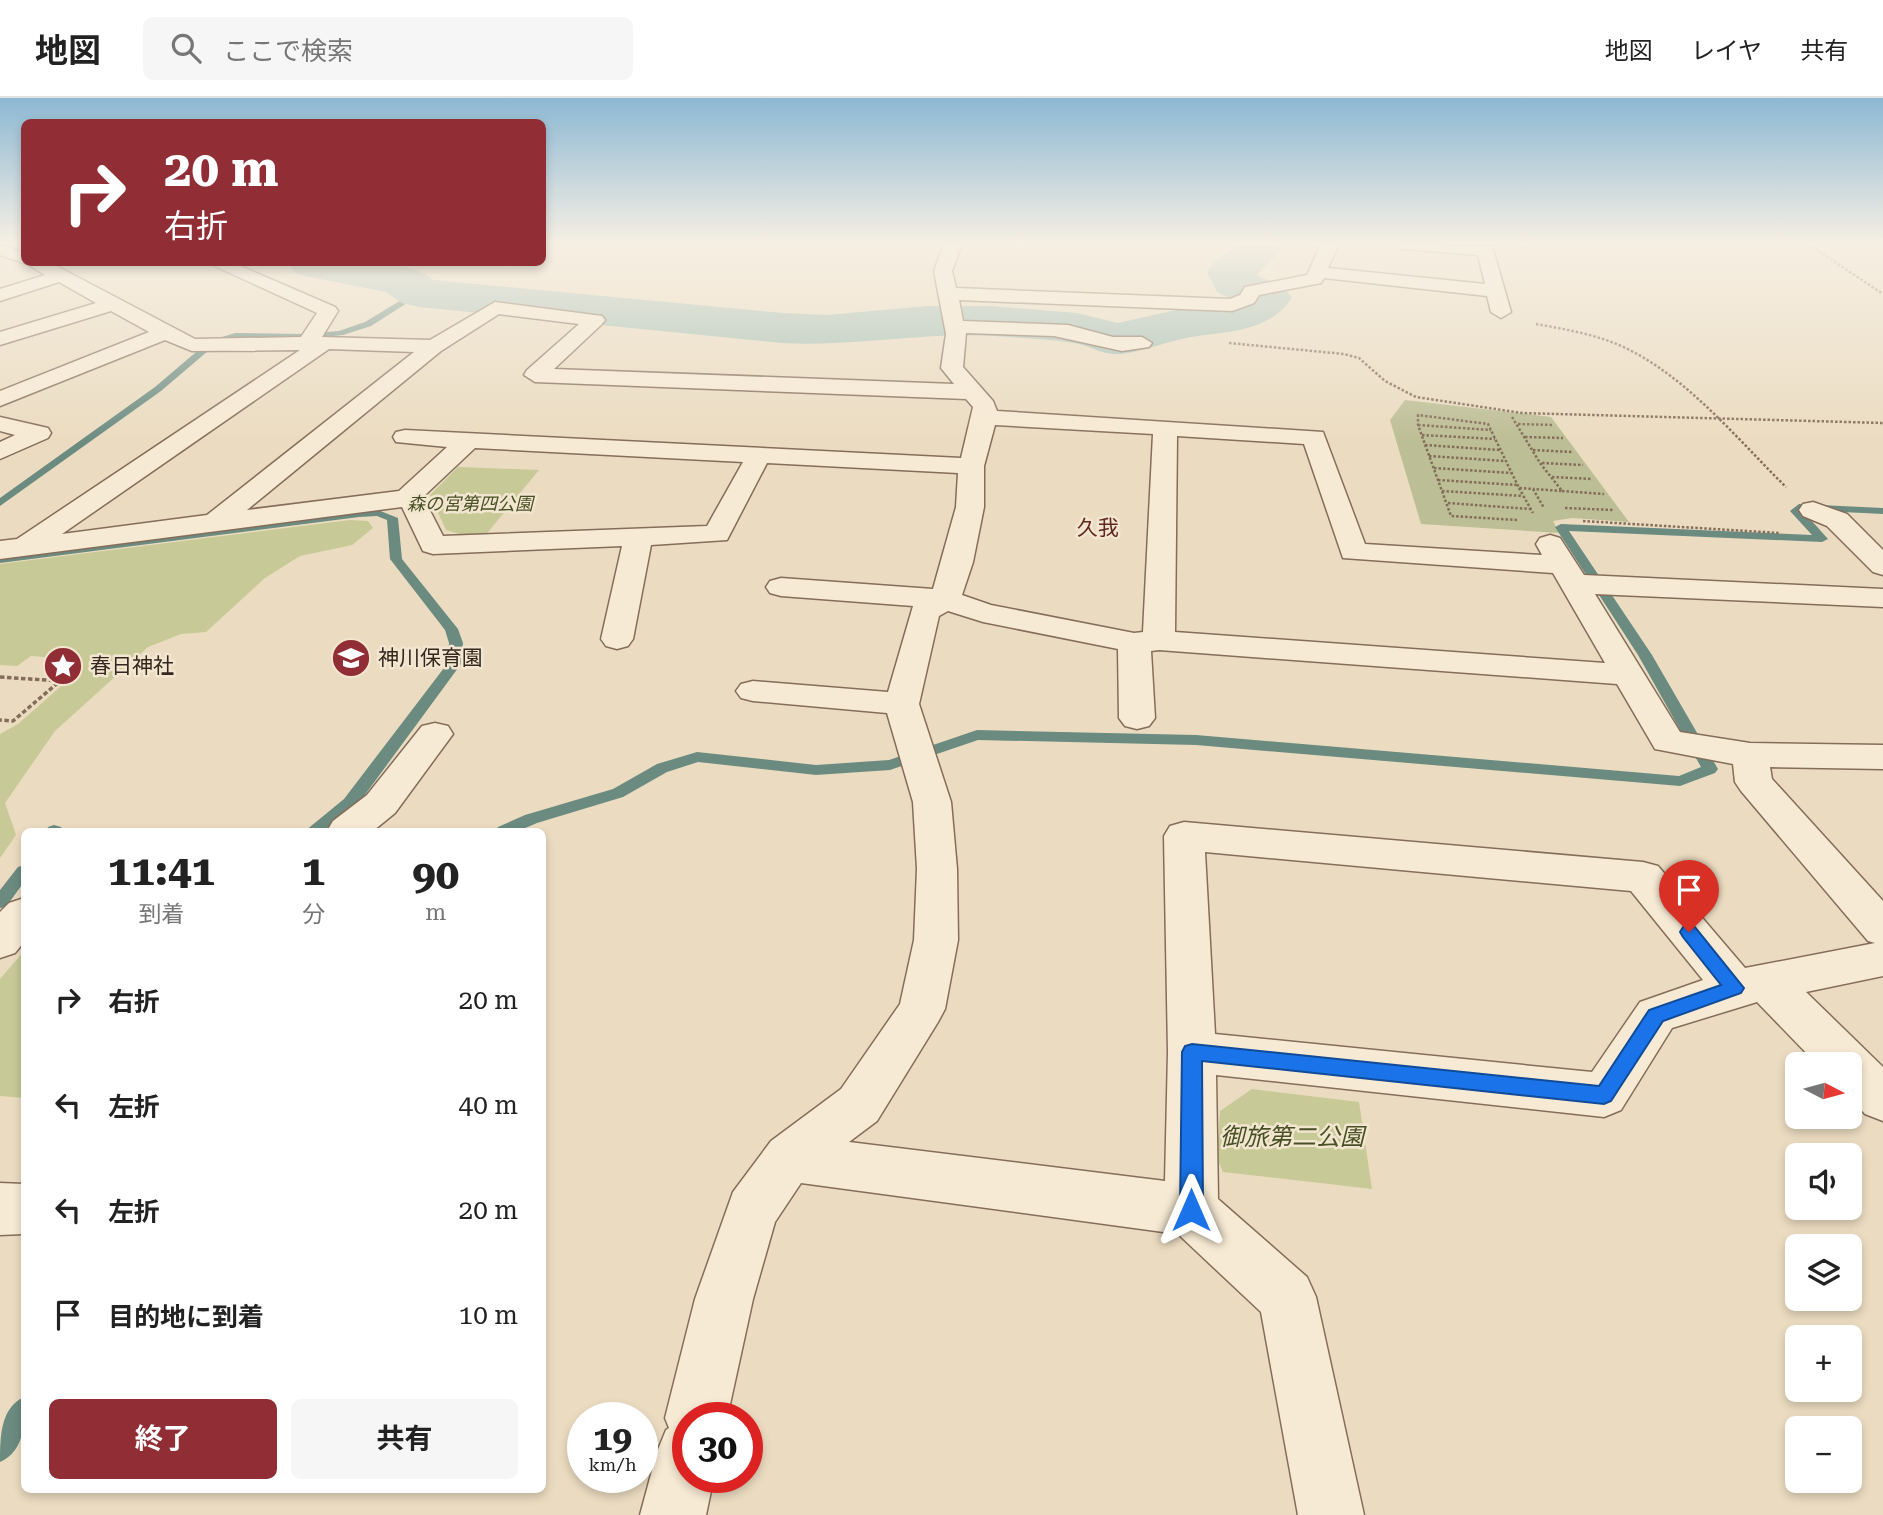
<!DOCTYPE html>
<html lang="ja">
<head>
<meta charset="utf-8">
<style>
	:root { --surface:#fff; --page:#f6f6f6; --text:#222; --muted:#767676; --line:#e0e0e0; --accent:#902d35 }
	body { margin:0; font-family:"Roboto Serif","Noto Sans JP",serif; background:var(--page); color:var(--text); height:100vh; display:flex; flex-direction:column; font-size:26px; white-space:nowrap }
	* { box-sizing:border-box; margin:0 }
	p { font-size:23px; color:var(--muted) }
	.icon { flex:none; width:38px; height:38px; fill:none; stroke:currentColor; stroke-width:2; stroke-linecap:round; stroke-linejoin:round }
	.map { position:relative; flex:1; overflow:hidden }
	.panel { position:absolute; left:21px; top:730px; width:525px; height:665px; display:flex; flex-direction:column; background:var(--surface); border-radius:10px; box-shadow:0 4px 10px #0003 }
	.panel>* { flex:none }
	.guide { position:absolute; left:21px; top:21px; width:525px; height:147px; border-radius:10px; box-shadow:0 4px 10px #0003; background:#902d35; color:#fff; overflow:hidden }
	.needle { width:46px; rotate:96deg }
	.buttons { position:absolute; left:1785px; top:954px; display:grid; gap:14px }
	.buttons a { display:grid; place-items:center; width:77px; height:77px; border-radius:10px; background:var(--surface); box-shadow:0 4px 10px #0003; font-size:35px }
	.speed { position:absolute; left:567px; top:1304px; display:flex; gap:14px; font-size:35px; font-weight:700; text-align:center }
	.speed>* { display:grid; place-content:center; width:91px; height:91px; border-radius:50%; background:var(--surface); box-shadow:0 4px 10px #0003; line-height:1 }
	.speed small { font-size:18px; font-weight:400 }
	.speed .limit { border:10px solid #d22; background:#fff; color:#111 }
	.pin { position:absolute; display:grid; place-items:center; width:60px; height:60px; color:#fff; margin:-72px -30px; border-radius:50% 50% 50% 0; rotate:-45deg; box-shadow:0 0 7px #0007 }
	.pin .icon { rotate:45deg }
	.me { position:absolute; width:77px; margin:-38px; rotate:0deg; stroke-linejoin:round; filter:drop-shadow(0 0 5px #0008) }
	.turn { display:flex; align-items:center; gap:24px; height:147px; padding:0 28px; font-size:32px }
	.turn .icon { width:91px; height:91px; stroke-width:2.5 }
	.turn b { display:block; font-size:49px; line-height:60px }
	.eta { display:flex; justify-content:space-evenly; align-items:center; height:119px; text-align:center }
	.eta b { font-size:42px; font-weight:700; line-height:49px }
	.cta { display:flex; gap:14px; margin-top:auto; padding:14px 28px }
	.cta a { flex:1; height:80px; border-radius:10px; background:var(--accent); color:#fff; font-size:28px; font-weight:700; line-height:80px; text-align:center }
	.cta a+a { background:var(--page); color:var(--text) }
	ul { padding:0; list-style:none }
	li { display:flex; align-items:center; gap:21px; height:105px; padding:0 28px }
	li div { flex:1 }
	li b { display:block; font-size:26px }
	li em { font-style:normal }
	header { display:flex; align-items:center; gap:42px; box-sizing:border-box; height:98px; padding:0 35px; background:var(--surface); border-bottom:2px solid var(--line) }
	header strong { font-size:33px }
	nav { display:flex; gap:38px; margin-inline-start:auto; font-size:24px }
	.search { width:490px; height:63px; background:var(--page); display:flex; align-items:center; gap:18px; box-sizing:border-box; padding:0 24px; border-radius:10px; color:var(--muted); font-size:26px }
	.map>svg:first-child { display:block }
	.green { fill:#c7c996 }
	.cemetery { fill:#bcbe95 }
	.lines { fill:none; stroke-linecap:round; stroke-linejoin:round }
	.stream { fill:#6b8b81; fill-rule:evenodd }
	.river { fill:#a3beb4; fill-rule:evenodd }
	.minor-casing { stroke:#846d5a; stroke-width:3 }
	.path-far1 { stroke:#846d5a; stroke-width:2.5; stroke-dasharray:2.5 2; stroke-linecap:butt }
	.path { stroke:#846d5a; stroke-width:3.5; stroke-dasharray:4.5 2.5; stroke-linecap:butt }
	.minor { fill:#f7ead4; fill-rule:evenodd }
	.route { fill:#1a73e8; stroke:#114b97; stroke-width:2 }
	.labels { text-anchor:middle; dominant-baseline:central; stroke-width:5; stroke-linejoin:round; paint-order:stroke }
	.far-park-label { font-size:18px; font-style:italic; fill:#485025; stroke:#f3e6d0 }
	.far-quarter-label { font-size:21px; fill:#5f271f; stroke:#f3e6d0 }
	.poi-label { font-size:21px; fill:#34271d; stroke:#f3e6d0; text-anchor:start }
	.near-park-label { font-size:24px; font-style:italic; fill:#485025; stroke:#f3e6d0 }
</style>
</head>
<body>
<header>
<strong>地図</strong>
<div class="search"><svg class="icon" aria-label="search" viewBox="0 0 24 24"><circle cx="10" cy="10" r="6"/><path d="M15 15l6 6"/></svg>ここで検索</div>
<nav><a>地図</a><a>レイヤ</a><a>共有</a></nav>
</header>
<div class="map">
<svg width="1883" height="1417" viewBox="0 0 1883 1417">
	<rect width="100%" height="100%" fill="#ebdcc1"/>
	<g class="green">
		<path d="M458 369 539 372 484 439 466 438 446 432 430 397Z"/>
		<path d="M350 422 368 423 373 430 352 447 300 458 265 480 206 534 181 536 148 549 55 633 5 705 16 737 0 760V636L18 626 68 582V575L82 562 31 558 17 568 0 567V466Z"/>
		<path d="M24 853V1000L0 998V881Z"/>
		<path d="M1252 991 1359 1004 1372 1091 1223 1074 1217 1060 1220 1013Z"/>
	</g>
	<path class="cemetery" d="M1405 302 1551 319 1629 424 1572 420 1553 423 1559 435 1421 426 1390 322Z"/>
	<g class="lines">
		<g class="stream">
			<path d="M416 193 423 195 371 228 343 237 304 241 235 240 215 247 161 293 0 408V400L155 289 209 243 235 235 304 236 339 233 365 224Z"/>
			<path d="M1799 406 1883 410V416L1802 412 1828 441 1822 444 1569 433 1652 557 1718 671 1715 675 1680 688 1196 647 978 642 890 672 816 677 698 664 667 674 623 699 537 725 518 733H496L498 729 525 717 613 691 657 666 697 654 816 667 889 662 977 632 1196 637 1679 678 1701 669 1638 557 1555 429 1561 426 1812 437 1790 413Z"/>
			<path d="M378 412 398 420 402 461 458 531 463 545 461 566 356 709 324 733H305L344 701 447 566 449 545 445 532 390 461 387 422 377 418 359 419 0 465V457Z"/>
			<path d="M54 727 61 729 63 733H46L48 729Z"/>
			<path d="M24 767V784L6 809 0 810V792L18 769Z"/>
			<path d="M24 1299C26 1322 25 1353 0 1364 0 1340 0 1310 24 1299Z"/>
		</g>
		<path class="river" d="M1235 146H1279L1280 154 1256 177 1285 190 1292 200C1266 238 1222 232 1182 241 1162 245 1141 254 1120 256 1105 258 1088 247 1074 245 1048 241 1020 240 994 238 923 234 853 249 782 245L419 209 402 205 386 194 305 178 294 174 288 164C323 164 407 158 433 182L782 215 827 217 927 208H992L1077 215 1118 225 1185 210 1231 203 1234 202 1217 194 1207 174 1214 164 1236 149Z"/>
		<g class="minor-casing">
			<g id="minor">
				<path d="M0 146 24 155V164H49L195 241 301 239 317 215 206 164H231L335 209 338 213 322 239 430 242 495 204 602 218 605 222 602 226 554 271 954 286 941 270 946 236 934 173 944 146H962L952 173 956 190 1230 201 1240 197 1245 189 1307 177 1321 146H1339L1328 170 1485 186 1478 157 1403 151 1394 146 1492 148 1511 214 1501 220 1491 214 1487 198 1324 180 1321 185 1259 197 1254 205 1232 213 959 202 963 223 1068 227 1113 239H1142L1152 245 1149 249 1122 253 1054 238 966 235 963 269 993 303 997 313 1323 334 1365 446 1542 457 1536 446 1540 440 1550 437 1560 440 1584 477 1883 491V509L1595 496 1680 634 1750 645 1883 647V671L1770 669 1772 681 1883 803V878L1806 894 1883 969V1023L1865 1016 1850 1000V966H1817L1757 904 1672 930 1621 1012 1604 1019 1216 977 1218 1101 1307 1179 1316 1199 1364 1417H1298L1261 1214 1178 1136 801 1085 775 1124 753 1201 727 1320H688V1379H714L706 1417H640L657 1354 666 1332 669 1330 665 1320 695 1201 733 1094 771 1043 841 991 900 906 914 842 917 771 913 704 887 615 753 603 741 600 736 593 741 586 753 583 888 594 913 508 781 498 770 495 766 489 770 483 781 480 933 491 956 409 958 375 767 365 727 442 651 447 633 541 628 548 617 551 606 548 601 541 622 448 433 456 423 453 402 409 0 461V443L17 441 300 252 192 253 165 242 0 308V293L149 234 111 213 0 247V234L96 205 59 184 0 203V191L45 177 27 166 0 157ZM499 216 579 226 527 272 524 277 535 284 966 301 973 309 961 360 405 332 396 334 393 339 396 344 447 349 399 393 247 412 441 253ZM329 251 414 254 207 417 62 436ZM995 327 1153 336 1143 534 1134 535 991 507 962 497 973 464 984 409V368ZM1177 338 1304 346 1343 460 1553 475 1605 565 1175 534ZM475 350 743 364 707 428 443 438 423 399ZM948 513 983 524 1118 551 1119 620 1125 628 1137 631 1149 628 1155 620 1151 553 1159 552 1617 586 1655 651 1733 666 1735 684 1741 693 1868 843 1875 845 1745 870 1658 768 1643 764 1184 724 1170 728 1164 738 1168 954 1165 1083 849 1044 877 1023 938 924 945 911 958 842 957 771 951 704 919 606 939 518ZM1205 754 1631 793 1703 882 1640 904 1592 974 1215 936Z"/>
				<path d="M0 319 48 330 51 335 48 340 0 361V344L15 337 0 333Z"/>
				<path d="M1813 404 1847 416 1883 452V477L1873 474 1827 428 1803 418 1799 412 1803 406Z"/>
				<path d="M435 625 448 628 453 636 395 715 373 733H327L333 723 367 697 422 628Z"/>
				<path d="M24 800V844L15 855 0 860V814L9 805Z"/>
				<path d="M0 1085 24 1086V1136L0 1137Z"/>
			</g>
		</g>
		<g class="path-far1">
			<path d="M1808 146 1883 196"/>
			<path d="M1536 226C1564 231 1593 236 1619 247 1685 276 1735 339 1786 389"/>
			<path d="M1229 245 1344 256 1359 260 1385 283 1416 299 1522 315 1883 325"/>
			<path d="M1512 319 1540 365 1562 393 1533 391"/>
			<path d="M1518 326 1554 327"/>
			<path d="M1418 327 1491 332"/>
			<path d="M1422 337 1495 341"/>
			<path d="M1525 339 1563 340"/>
			<path d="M1425 347 1499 352"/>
			<path d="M1533 352 1572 354"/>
			<path d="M1429 358 1505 363"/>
			<path d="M1542 365 1583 367"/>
			<path d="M1434 370 1511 375"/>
			<path d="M1552 379 1592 381"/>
			<path d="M1438 382 1517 387"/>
			<path d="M1519 390 1533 415"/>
			<path d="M1442 393 1523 398"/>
			<path d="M1562 393 1604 396"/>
			<path d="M1448 405 1530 411"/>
			<path d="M1565 410 1613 412"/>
			<path d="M1517 422 1451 418 1418 327V317L1488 326 1519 390 1533 391 1544 410"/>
			<path d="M1583 423 1780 435"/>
		</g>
		<path class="path" d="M0 579 60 583 13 623 0 622"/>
		<use href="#minor" class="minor"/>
	</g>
	<linearGradient id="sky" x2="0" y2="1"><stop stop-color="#8cb8d3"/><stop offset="0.42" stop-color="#f6efe3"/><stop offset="1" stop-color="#f6efe3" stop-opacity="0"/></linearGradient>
	<rect width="1883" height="344" fill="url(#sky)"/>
	<path class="route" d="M1689 827 1695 829 1744 890 1741 895 1663 923 1611 1003 1604 1006 1202 963 1203 1112 1199 1119 1191 1122 1184 1119 1180 1112 1182 954 1185 948 1192 946 1599 988 1649 912 1721 887 1683 839 1680 834 1683 829Z"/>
	<defs>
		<g id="school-disc" transform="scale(2.0125)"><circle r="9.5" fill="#902d35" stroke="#f3e6d0"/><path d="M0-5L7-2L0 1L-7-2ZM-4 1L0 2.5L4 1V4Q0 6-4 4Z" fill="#fff"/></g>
		<g id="sight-disc" transform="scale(2.0125)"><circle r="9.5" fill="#902d35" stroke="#f3e6d0"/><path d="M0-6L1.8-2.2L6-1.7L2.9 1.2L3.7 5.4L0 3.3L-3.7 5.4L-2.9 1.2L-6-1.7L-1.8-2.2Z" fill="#fff"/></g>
	</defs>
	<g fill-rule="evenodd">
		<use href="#school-disc" x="351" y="560"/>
		<use href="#sight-disc" x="63" y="568"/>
	</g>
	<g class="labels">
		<g class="far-park-label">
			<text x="470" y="405">森の宮第四公園</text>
		</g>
		<g class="far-quarter-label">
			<text x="1098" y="430">久我</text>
		</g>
		<g class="poi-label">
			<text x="378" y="560">神川保育園</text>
			<text x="90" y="568">春日神社</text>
		</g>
		<g class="near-park-label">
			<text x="1292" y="1039">御旅第二公園</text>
		</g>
	</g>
</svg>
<div class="buttons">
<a><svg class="needle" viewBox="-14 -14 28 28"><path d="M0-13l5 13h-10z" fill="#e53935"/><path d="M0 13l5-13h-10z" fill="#767676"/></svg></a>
<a><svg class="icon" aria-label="sound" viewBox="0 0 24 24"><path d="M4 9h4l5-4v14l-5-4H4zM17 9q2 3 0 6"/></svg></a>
<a><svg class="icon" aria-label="layers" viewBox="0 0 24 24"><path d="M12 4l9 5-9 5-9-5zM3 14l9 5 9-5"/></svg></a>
<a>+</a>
<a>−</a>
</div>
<div class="speed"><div>19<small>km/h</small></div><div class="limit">30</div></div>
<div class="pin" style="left:1689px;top:834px;background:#d93025"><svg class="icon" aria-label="arrive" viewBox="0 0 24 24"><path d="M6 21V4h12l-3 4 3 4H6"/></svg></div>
<svg class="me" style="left:1191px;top:1112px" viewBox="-20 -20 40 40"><path d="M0-17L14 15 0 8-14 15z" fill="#1a73e8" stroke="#fff" stroke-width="4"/></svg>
<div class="guide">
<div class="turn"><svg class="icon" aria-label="right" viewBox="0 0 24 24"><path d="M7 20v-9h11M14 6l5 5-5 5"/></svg><div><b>20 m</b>右折</div></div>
</div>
<section class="panel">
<div class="eta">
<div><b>11:41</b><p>到着</p></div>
<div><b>1</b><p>分</p></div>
<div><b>90</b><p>m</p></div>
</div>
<ul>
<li><svg class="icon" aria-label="right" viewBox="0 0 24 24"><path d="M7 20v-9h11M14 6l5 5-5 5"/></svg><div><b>右折</b></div><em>20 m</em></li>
<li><svg class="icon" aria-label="left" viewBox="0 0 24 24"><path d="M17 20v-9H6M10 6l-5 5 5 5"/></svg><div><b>左折</b></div><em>40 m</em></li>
<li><svg class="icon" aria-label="left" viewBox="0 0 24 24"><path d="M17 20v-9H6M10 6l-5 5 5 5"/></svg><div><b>左折</b></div><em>20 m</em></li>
<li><svg class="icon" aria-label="arrive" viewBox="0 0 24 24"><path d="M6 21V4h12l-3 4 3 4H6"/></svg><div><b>目的地に到着</b></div><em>10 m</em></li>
</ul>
<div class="cta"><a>終了</a><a>共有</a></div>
</section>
</div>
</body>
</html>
